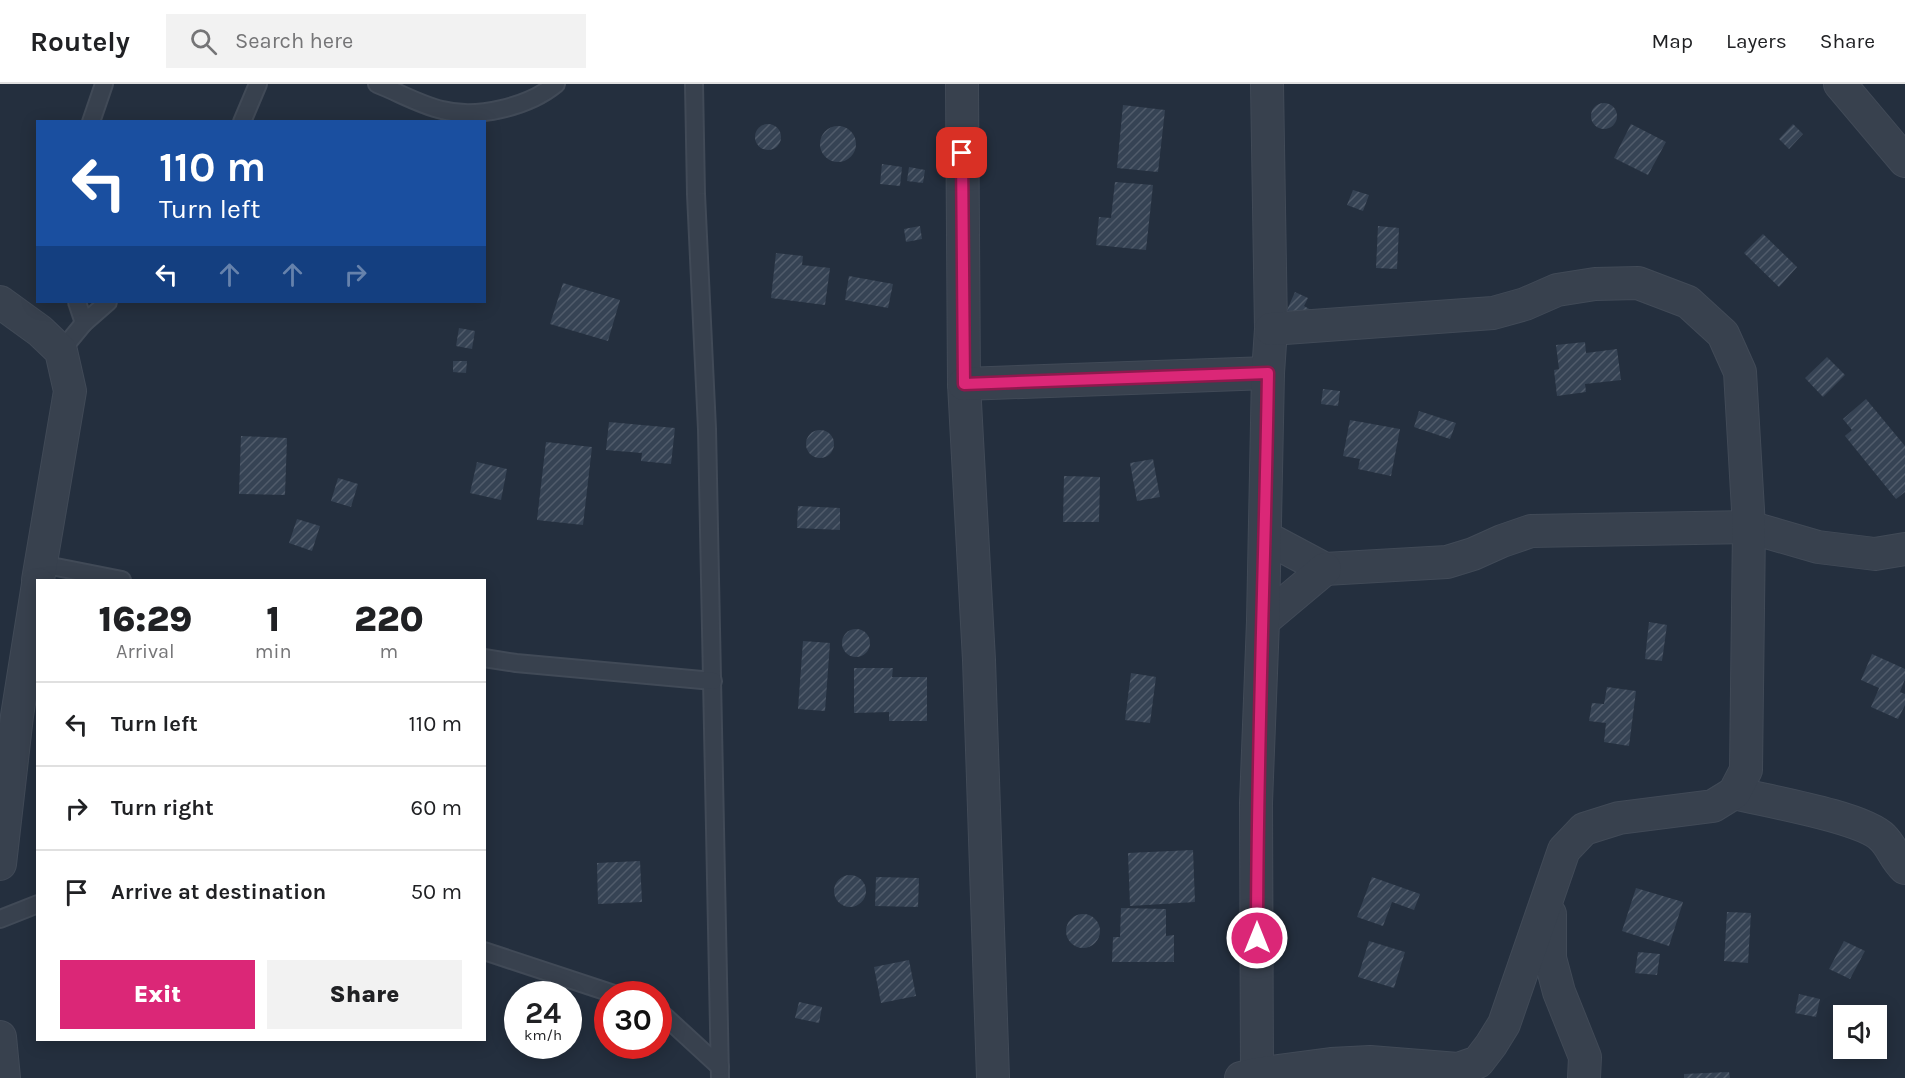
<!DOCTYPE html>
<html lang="en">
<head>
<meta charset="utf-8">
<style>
	:root { --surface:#fff; --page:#f2f2f2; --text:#202124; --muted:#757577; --line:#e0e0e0; --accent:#db2777 }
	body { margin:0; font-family:Karla,sans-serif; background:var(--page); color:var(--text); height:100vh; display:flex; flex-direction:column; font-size:22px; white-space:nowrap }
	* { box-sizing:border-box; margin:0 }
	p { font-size:20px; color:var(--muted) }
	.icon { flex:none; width:33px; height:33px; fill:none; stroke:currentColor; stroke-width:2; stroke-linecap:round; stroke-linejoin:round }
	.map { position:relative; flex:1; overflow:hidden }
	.panel { position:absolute; left:36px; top:495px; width:450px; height:462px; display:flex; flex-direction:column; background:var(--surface); border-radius:0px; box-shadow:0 3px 15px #0003 }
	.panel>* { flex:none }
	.guide { position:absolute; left:36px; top:36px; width:450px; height:183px; border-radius:0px; box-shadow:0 3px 15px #0003; background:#1a4fa0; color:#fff; overflow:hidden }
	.fabs { position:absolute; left:1833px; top:921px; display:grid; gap:12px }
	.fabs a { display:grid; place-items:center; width:54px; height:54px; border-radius:0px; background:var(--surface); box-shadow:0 3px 15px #0003; font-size:30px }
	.speed { position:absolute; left:504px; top:897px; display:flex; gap:12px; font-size:30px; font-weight:700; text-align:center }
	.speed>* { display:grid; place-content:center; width:78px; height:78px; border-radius:50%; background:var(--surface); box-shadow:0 3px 15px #0003; line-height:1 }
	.speed small { font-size:15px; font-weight:400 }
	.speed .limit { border:9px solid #d22; background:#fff; color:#111 }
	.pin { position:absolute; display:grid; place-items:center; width:51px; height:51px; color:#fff; margin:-26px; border-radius:12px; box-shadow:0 3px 9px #0006 }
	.me { position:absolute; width:66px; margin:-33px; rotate:0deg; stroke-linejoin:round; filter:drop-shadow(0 0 4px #0008) }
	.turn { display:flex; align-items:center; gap:21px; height:126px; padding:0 24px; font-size:27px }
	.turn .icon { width:78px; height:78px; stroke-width:2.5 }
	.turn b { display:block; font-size:42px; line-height:51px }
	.lanes { display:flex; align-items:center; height:57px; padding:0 24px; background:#0003; justify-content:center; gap:30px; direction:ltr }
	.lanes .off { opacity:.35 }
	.eta { display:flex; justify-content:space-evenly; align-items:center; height:102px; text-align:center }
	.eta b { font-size:36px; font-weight:800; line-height:42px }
	.cta { display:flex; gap:12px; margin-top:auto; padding:12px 24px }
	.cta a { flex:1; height:69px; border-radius:0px; background:var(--accent); color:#fff; font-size:24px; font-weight:800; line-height:69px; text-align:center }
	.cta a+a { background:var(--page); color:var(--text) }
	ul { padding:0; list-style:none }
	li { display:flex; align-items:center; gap:18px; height:84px; padding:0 24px; border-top:2px solid var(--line) }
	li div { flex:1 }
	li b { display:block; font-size:22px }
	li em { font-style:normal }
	header { display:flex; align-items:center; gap:36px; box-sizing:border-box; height:84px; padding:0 30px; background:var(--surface); border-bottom:2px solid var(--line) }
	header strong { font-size:28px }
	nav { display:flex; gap:33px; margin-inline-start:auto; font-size:21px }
	.search { width:420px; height:54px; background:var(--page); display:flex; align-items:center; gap:15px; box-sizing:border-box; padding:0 21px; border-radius:0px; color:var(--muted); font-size:22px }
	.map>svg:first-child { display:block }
	.building { fill:url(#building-hatch) }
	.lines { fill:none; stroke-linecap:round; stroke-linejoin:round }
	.lane-casing { stroke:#414a57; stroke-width:20 }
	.street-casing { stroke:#414a57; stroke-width:34 }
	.lane { stroke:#38414e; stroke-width:16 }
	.street { stroke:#38414e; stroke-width:32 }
	.route-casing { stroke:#8e194d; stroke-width:15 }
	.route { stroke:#db2777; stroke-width:10 }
</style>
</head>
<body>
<header>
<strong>Routely</strong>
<div class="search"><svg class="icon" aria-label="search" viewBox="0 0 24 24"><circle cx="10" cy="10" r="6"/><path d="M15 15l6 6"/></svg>Search here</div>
<nav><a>Map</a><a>Layers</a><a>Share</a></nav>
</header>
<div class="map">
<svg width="1905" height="994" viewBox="0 0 1905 994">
	<defs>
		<pattern id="building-hatch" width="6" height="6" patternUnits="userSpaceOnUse" patternTransform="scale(1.5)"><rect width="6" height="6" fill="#364354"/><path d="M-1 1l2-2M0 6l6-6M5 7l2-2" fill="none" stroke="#515c6b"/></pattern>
	</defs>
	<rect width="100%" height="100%" fill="#242f3e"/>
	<g class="building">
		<circle cx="1604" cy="32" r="13"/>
		<path d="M1123 21 1165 26 1158 88 1117 84Z"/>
		<path d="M1631 40 1666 58 1648 91 1614 74Z"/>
		<path d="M1793 40 1803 50 1789 65 1779 55Z"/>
		<circle cx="768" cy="53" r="13"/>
		<circle cx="838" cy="60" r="18"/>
		<path d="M882 80 902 83 900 102 880 100Z"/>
		<path d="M909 83 925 86 923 99 907 97Z"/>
		<path d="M1115 98 1153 101 1146 166 1096 161 1099 133 1111 134Z"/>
		<path d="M1353 106 1369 111 1363 127 1347 121Z"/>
		<path d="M920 142 922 155 906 158 904 145Z"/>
		<path d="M1378 142 1399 144 1397 185 1376 184Z"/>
		<path d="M1763 150 1797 183 1779 203 1744 169Z"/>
		<path d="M776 169 803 172 802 181 830 184 825 221 771 214Z"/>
		<path d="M849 192 893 200 888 224 845 216Z"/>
		<path d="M563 199 620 216 608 257 550 240Z"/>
		<path d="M1295 208 1308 214 1304 222 1311 226 1306 235 1287 226Z"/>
		<path d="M459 244 475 247 472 265 456 262Z"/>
		<path d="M1585 258 1586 269 1617 265 1621 296 1585 300 1586 308 1557 312 1554 286 1559 285 1556 261Z"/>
		<path d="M1827 273 1845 291 1823 313 1805 294Z"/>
		<path d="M453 277H467L466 289 453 288Z"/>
		<path d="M1323 305 1340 307 1338 322 1321 320Z"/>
		<path d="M1866 315 1905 362V408L1896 415 1845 352 1852 346 1843 335Z"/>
		<path d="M1419 327 1456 339 1450 355 1414 343Z"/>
		<path d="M1350 336 1400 345 1391 392 1358 385 1360 375 1343 372Z"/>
		<path d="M609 338 675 344 671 380 641 377 642 369 606 366Z"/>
		<circle cx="820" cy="360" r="14"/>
		<path d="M241 352 287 354 285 411 239 410Z"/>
		<path d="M546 358 592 363 583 441 537 436Z"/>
		<path d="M1153 375 1160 413 1137 417 1130 379Z"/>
		<path d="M477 378 507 385 501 416 470 409Z"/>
		<path d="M1064 392 1100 393 1099 438H1063Z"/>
		<path d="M338 394 358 400 351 423 331 417Z"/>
		<path d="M798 422 840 424V446L797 444Z"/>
		<path d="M297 435 320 442 312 467 289 459Z"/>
		<path d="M1649 538 1667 541 1662 577 1645 575Z"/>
		<circle cx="856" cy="559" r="14"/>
		<path d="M803 557 830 559 825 627 798 625Z"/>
		<path d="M1872 570 1905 585V595L1900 608 1905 610V621L1898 635 1871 623 1879 604 1861 596Z"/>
		<path d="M854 584H893L892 593H927V637H889V628L854 629Z"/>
		<path d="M1131 589 1156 593 1150 639 1125 636Z"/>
		<path d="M1607 603 1636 607 1629 662 1604 658 1606 639 1589 637 1592 619 1604 620Z"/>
		<path d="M1193 766 1195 818 1130 822 1128 769Z"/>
		<path d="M640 777 642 818 598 820 597 779Z"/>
		<circle cx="850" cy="807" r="16"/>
		<path d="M876 793 919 794 918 823 875 822Z"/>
		<path d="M1372 793 1420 810 1414 826 1392 818 1383 842 1357 833Z"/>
		<path d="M1636 804 1683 818 1669 862 1622 847Z"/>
		<path d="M1121 824 1166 825V852L1174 851V878H1112L1113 853H1120Z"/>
		<path d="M1727 828 1751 829 1748 879 1724 877Z"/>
		<circle cx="1083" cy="847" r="17"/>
		<path d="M1369 857 1405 868 1394 904 1358 893Z"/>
		<path d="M1844 857 1865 867 1850 895 1829 885Z"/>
		<path d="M1638 868 1660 870 1657 891 1635 889Z"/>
		<path d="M909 876 916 912 881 919 874 883Z"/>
		<path d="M1799 910 1820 915 1816 933 1795 929Z"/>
		<path d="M799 918 822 923 819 939 795 934Z"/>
		<path d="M1729 988 1730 994H1684V990Z"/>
	</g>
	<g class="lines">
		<g class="lane-casing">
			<g id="lane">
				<path d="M377 0C398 8 420 21 442 26 477 35 528 23 556 0"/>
				<path d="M694 0 696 110 707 345 720 994"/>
				<path d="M91 38 104 0"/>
				<path d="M242 38 258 0"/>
				<path d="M77 218 84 239"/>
				<path d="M61 267 84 239 108 218"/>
				<path d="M41 480 122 496"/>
				<path d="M484 574 516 579 713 597"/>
				<path d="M0 835 38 820"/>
				<path d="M484 867 614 910"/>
				<path d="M658 926 720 983"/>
			</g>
		</g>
		<g class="street-casing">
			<g id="street">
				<path d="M962 0 964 300 979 576 993 994"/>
				<path d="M1840 0 1905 77"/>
				<path d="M0 218 40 247 61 267 70 307 38 496"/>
				<path d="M964 300 1268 289"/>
				<path d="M1265 453 1325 485 1447 478 1473 470 1502 457 1531 447 1749 443 1818 463 1875 470 1905 465"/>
				<path d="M1263 537 1325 485"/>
				<path d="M1734 709C1766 717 1863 733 1883 754 1892 763 1895 775 1905 784"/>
				<path d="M0 780 17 632 38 500"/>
				<path d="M1550 830V874L1559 908 1585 973 1584 994"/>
				<path d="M0 953 4 994"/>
				<path d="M1257 990 1256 719 1263 537 1268 289 1271 245 1267 0"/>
				<path d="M1241 994 1257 990 1331 980 1370 978 1458 985 1478 978 1491 961 1504 940 1564 766 1584 745 1619 734 1713 722 1734 709 1746 686 1749 443 1740 288 1723 250 1688 218 1638 199 1595 200 1557 206 1525 220 1493 229 1271 245"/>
			</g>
		</g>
		<use href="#lane" class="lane"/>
		<use href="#street" class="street"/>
	</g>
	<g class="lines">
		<g class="route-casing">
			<path id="route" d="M962 69 964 300 1268 289C1265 478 1257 666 1257 854"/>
		</g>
		<use href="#route" class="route"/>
	</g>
</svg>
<div class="fabs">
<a><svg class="icon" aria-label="sound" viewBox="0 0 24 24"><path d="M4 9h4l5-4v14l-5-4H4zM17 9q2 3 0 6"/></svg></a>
</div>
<div class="speed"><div>24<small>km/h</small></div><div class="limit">30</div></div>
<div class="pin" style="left:962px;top:69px;background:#d93025"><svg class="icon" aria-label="arrive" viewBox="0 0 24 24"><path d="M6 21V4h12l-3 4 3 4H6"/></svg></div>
<svg class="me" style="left:1257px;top:854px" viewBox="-20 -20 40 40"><circle r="17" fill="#db2777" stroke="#fff" stroke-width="3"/><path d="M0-11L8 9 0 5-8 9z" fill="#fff"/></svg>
<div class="guide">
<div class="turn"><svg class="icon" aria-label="left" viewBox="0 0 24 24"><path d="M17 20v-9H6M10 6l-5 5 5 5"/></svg><div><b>110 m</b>Turn left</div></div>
<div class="lanes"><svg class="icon" aria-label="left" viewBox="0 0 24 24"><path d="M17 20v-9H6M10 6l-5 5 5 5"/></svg><svg class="icon off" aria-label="ahead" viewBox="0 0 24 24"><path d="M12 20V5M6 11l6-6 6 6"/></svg><svg class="icon off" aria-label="ahead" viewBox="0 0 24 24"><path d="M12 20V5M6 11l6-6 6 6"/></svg><svg class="icon off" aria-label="right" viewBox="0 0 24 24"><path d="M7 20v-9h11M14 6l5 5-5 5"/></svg></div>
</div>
<section class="panel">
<div class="eta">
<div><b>16:29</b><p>Arrival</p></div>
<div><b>1</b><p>min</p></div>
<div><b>220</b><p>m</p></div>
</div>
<ul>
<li><svg class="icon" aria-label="left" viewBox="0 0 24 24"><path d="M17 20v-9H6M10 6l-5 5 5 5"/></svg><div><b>Turn left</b></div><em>110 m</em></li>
<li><svg class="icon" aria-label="right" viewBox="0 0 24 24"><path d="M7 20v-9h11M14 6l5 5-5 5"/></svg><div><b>Turn right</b></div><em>60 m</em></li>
<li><svg class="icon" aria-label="arrive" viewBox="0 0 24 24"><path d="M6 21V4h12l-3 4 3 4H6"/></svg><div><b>Arrive at destination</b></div><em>50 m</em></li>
</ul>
<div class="cta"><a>Exit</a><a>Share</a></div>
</section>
</div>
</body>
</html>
